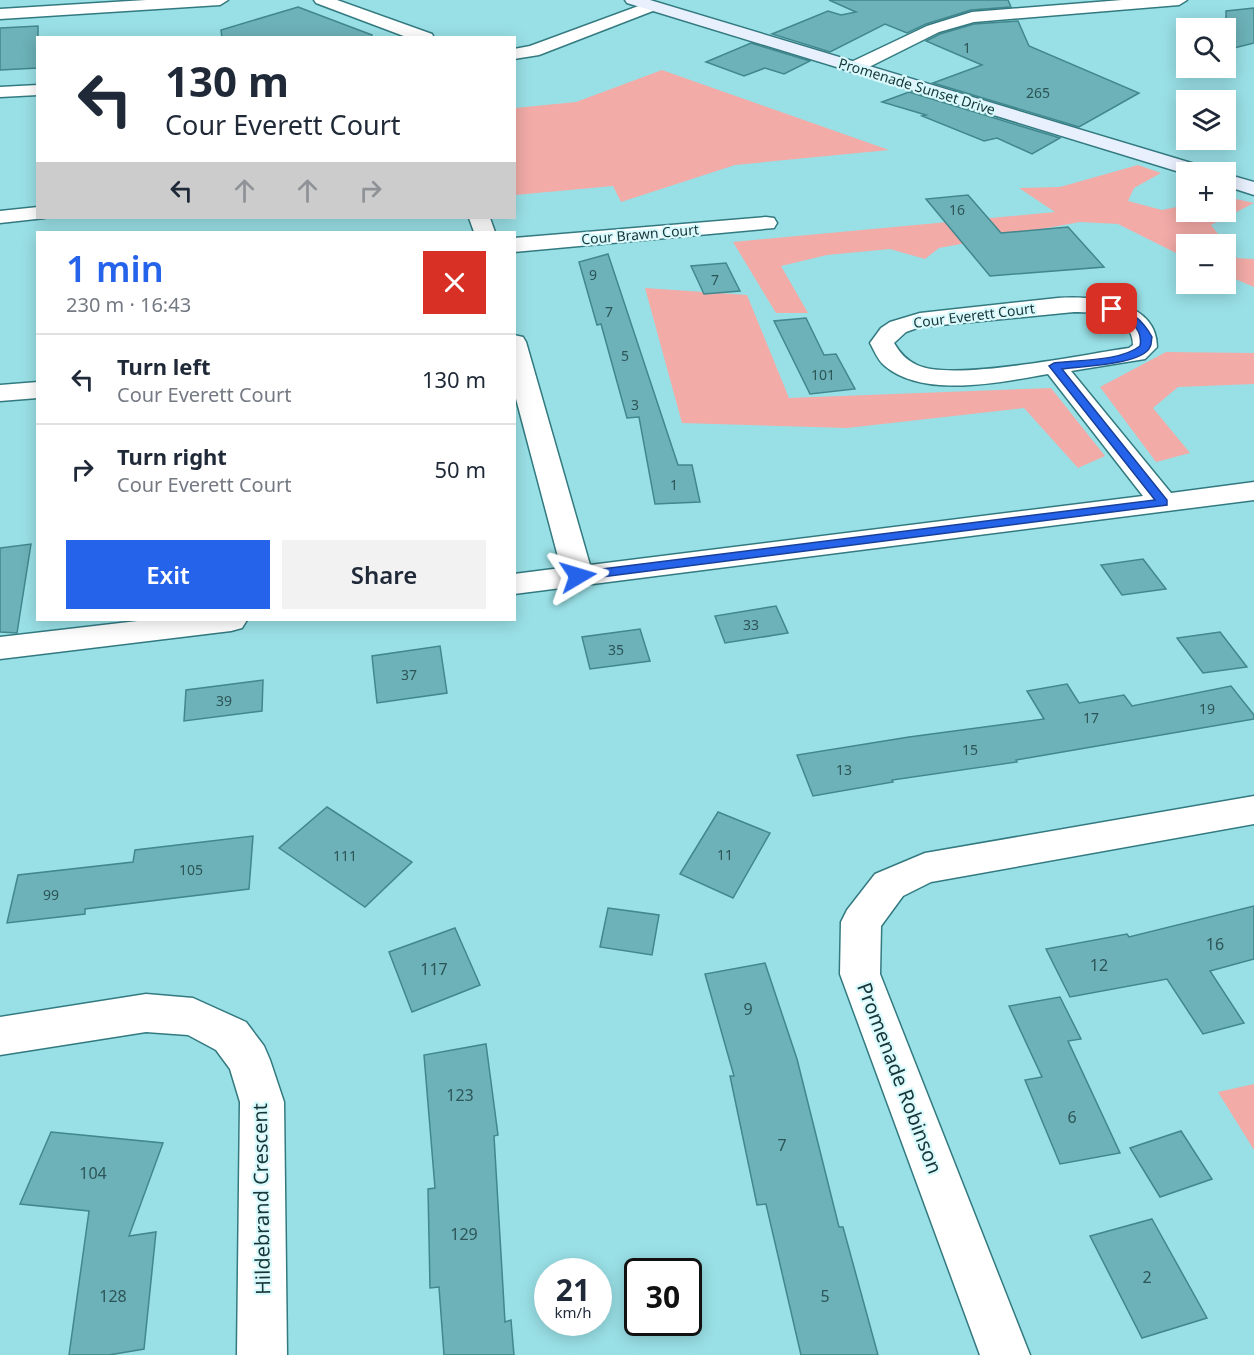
<!DOCTYPE html>
<html lang="en">
<head>
<meta charset="utf-8">
<style>
	:root { --surface:#fff; --page:#f2f2f3; --text:#1f2937; --muted:#747a83; --line:#e0e1e3; --accent:#2563eb }
	body { margin:0; font-family:"Noto Sans",sans-serif; background:var(--page); color:var(--text); height:100vh; display:flex; flex-direction:column; font-size:22px; white-space:nowrap }
	* { box-sizing:border-box; margin:0 }
	p { font-size:20px; color:var(--muted) }
	.icon { flex:none; width:33px; height:33px; fill:none; stroke:currentColor; stroke-width:2; stroke-linecap:round; stroke-linejoin:round }
	.map { position:relative; flex:1; overflow:hidden }
	.sheet { position:absolute; left:36px; top:231px; width:480px; height:390px; display:flex; flex-direction:column; background:var(--surface); border-radius:0px; box-shadow:0 3px 15px #0003 }
	.sheet>* { flex:none }
	.top-card { position:absolute; left:36px; top:36px; width:480px; height:183px; border-radius:0px; box-shadow:0 3px 15px #0003; background:#fff; color:var(--text); overflow:hidden }
	.controls { position:absolute; left:1176px; top:18px; display:grid; gap:12px }
	.controls a { display:grid; place-items:center; width:60px; height:60px; border-radius:0px; background:var(--surface); box-shadow:0 3px 15px #0003; font-size:30px }
	.speed { position:absolute; left:534px; top:1258px; display:flex; gap:12px; font-size:30px; font-weight:700; text-align:center }
	.speed>* { display:grid; place-content:center; width:78px; height:78px; border-radius:50%; background:var(--surface); box-shadow:0 3px 15px #0003; line-height:1 }
	.speed small { font-size:15px; font-weight:400 }
	.speed .limit { border:3px solid #111; border-radius:9px; background:#fff; color:#111 }
	.pin { position:absolute; display:grid; place-items:center; width:51px; height:51px; color:#fff; margin:-26px; border-radius:12px; box-shadow:0 3px 9px #0006 }
	.me { position:absolute; width:66px; margin:-33px; rotate:83deg; stroke-linejoin:round; filter:drop-shadow(0 0 4px #0008) }
	.turn { display:flex; align-items:center; gap:21px; height:126px; padding:0 30px; font-size:27px }
	.turn .icon { width:78px; height:78px; stroke-width:2.5 }
	.turn b { display:block; font-size:42px; line-height:51px }
	.lanes { display:flex; align-items:center; height:57px; padding:0 30px; background:#0003; justify-content:center; gap:30px; direction:ltr }
	.lanes .off { opacity:.35 }
	.round { display:grid; place-items:center; flex:none; width:63px; height:63px; border-radius:0px; background:var(--page) }
	.overview { display:flex; align-items:center; justify-content:space-between; height:102px; padding:0 30px }
	h1 { font-size:36px; font-weight:600; line-height:45px; color:var(--accent) }
	.button { display:flex; gap:12px; margin-top:auto; padding:12px 30px }
	.button a { flex:1; height:69px; border-radius:0px; background:var(--accent); color:#fff; font-size:24px; font-weight:600; line-height:69px; text-align:center }
	.button a+a { background:var(--page); color:var(--text) }
	ul { padding:0; list-style:none }
	li { display:flex; align-items:center; gap:18px; height:90px; padding:0 30px; border-top:2px solid var(--line) }
	li div { flex:1 }
	li b { display:block; font-size:22px }
	li em { font-style:normal }
	.map>svg:first-child { display:block }
	.green { fill:#f2aba7 }
	.building { fill:#6cb2b8; stroke:#41878d; stroke-width:1.5 }
	.lines { fill:none; stroke-linecap:round; stroke-linejoin:round }
	.street-casing { stroke:#337a80; stroke-width:3 }
	.secondary-casing { stroke:#337a80; stroke-width:3 }
	.street { fill:#fff; fill-rule:evenodd }
	.secondary { fill:#e8effd; fill-rule:evenodd }
	.route { fill:#2563eb; stroke:#184099; stroke-width:1.5 }
	.labels { text-anchor:middle; dominant-baseline:central; stroke-width:4.5; stroke-linejoin:round; paint-order:stroke }
	.number-label { font-size:14px; fill:#2d5558 }
	.far-street-label { font-size:14px; fill:#183638; stroke:#d8fafd }
	.near-number-label { font-size:16px; fill:#2d5558 }
	.near-street-label { font-size:20px; fill:#183638; stroke:#d8fafd }
</style>
</head>
<body>
<div class="map">
<svg width="1254" height="1355" viewBox="0 0 1254 1355">
	<rect width="100%" height="100%" fill="#99e0e6"/>
	<g class="green">
		<path d="M662 70 889 150 735 165 621 202 613 186 515 195V108L576 102Z"/>
		<path d="M1138 165 1161 173 1134 188 1128 201 1162 210 1186 205V212H1226L1227 197 1254 203 1211 225 1237 258 1254 259V287L1226 275V244H1186V258L1118 224 1080 222 939 248 925 259 890 249 827 255 781 266 808 313H776L733 242 1055 212 1019 188 1060 187Z"/>
		<path d="M645 288 747 295 789 398 1051 388 1105 456 1078 468 1024 408 847 428 682 423Z"/>
		<path d="M1166 352 1254 353V384L1178 387 1153 408 1190 453 1156 462 1100 387Z"/>
		<path d="M1254 1084V1150L1218 1092Z"/>
	</g>
	<g class="building">
		<path d="M829 0H1008L1011 7 971 10 926 24 907 33 885 24 830 52 772 34 828 11 841 15 856 12Z"/>
		<path d="M298 7 372 35 371 38H222L221 30Z"/>
		<path d="M1254 8V43L1226 50V11Z"/>
		<path d="M1018 21 1029 46 1139 93 1079 127 933 83 982 65 926 41 940 34 974 24Z"/>
		<path d="M38 26V68L0 70V28Z"/>
		<path d="M751 43 810 61 784 74 765 68 744 76 706 62Z"/>
		<path d="M909 92 1060 138 1032 154 997 138 984 141 922 116 926 115 882 102Z"/>
		<path d="M968 195 1001 233 1068 227 1104 267 990 276 926 199Z"/>
		<path d="M608 254 678 465H692L700 502 655 504 639 417 627 418 601 324 597 325 579 262Z"/>
		<path d="M726 263 740 291 704 294 691 266Z"/>
		<path d="M806 318 824 355 836 354 855 389 810 394 774 321Z"/>
		<path d="M31 544 17 633 0 632V548Z"/>
		<path d="M1143 559 1166 589 1122 595 1101 565Z"/>
		<path d="M776 606 788 633 725 643 715 616Z"/>
		<path d="M640 629 650 661 590 669 582 637Z"/>
		<path d="M1220 632 1247 667 1203 673 1177 638Z"/>
		<path d="M440 646 447 693 377 703 372 656Z"/>
		<path d="M263 680 262 711 184 721 186 690Z"/>
		<path d="M1067 684 1079 703 1124 695 1132 706 1231 686 1254 715V719L1016 760 1017 762 892 780 893 782 813 796 797 755 909 737 1044 719 1027 691Z"/>
		<path d="M327 807 412 862 365 907 279 848Z"/>
		<path d="M718 812 770 833 733 898 680 874Z"/>
		<path d="M253 836 249 889 85 909V914L7 923 18 875 133 862 135 850Z"/>
		<path d="M1254 906V959L1210 971 1244 1023 1203 1034 1167 979 1070 997 1046 949 1127 934 1129 937Z"/>
		<path d="M608 908 659 915 652 955 600 947Z"/>
		<path d="M455 928 480 985 412 1012 389 952Z"/>
		<path d="M765 963 797 1059 839 1227H843L878 1355H801L766 1204 757 1205 730 1076H734L705 974Z"/>
		<path d="M1060 997 1081 1039 1068 1041 1120 1153 1060 1164 1025 1080 1042 1077 1009 1006Z"/>
		<path d="M486 1044 498 1135 494 1136 505 1322 511 1320 514 1355H444L439 1287 430 1288 428 1189 435 1188 424 1055Z"/>
		<path d="M1181 1131 1212 1179 1160 1197 1130 1148Z"/>
		<path d="M51 1132 163 1143 129 1236 156 1232 144 1349 109 1355H69L89 1211 20 1204Z"/>
		<path d="M1152 1219 1207 1318 1142 1338 1090 1236Z"/>
	</g>
	<g class="lines">
		<g class="street-casing">
			<g id="street">
				<path d="M146 0H228L220 5 0 19V9Z"/>
				<path d="M314 0H337L432 34 434 38H409L316 3Z"/>
				<path d="M1122 0H1187L1179 5 974 22 939 32 861 71H849L846 67 849 63 927 26 972 12Z"/>
				<path d="M652 1 660 6 658 9 539 55 514 59V49L530 46Z"/>
				<path d="M38 85V95L0 97V87Z"/>
				<path d="M38 207V218H45L0 223V211Z"/>
				<path d="M766 217 774 218 777 223 774 228 514 252V238Z"/>
				<path d="M469 218H490L495 232H474Z"/>
				<path d="M1058 298C1093 296 1157 300 1157 347L1145 359 1071 371 1171 493 1254 482V500L514 594V574L561 568 514 391V335L523 337 526 342 590 565 1143 496 1048 374C1002 382 924 399 885 366 878 361 874 350 870 343L881 328 890 322 920 313ZM1074 312C1096 312 1133 316 1133 345L1129 348C1085 354 953 382 917 365 906 360 900 353 894 343L906 332 920 327Z"/>
				<path d="M38 382V398L0 401V385Z"/>
				<path d="M146 620H247L242 628 231 631 0 659V637Z"/>
				<path d="M1254 796V824L931 882 903 896 881 926 880 974 1030 1355H980L840 974 841 922 847 910 875 874 925 853Z"/>
				<path d="M146 994 193 998 246 1022 264 1046 270 1060 284 1102 287 1355H237L240 1102 230 1069 216 1050 188 1035 146 1032 0 1055V1017Z"/>
			</g>
		</g>
		<g class="secondary-casing">
			<g id="secondary">
				<path d="M625 0H650L1208 168 1211 172 1186 174 627 3Z"/>
				<path d="M1226 174 1254 182V195L1226 186Z"/>
			</g>
		</g>
		<use href="#street" class="street"/>
		<use href="#secondary" class="secondary"/>
	</g>
	<path class="route" d="M1108 307C1127 305 1144 322 1152 337 1151 340 1152 344 1150 347 1142 365 1080 366 1062 369L1167 500V505L578 580 572 576 578 572 1155 500 1049 366 1054 363C1079 360 1121 361 1140 346 1144 325 1124 318 1108 311Z"/>
	<g class="labels">
		<g class="number-label">
			<text x="967" y="47">1</text>
			<text x="1038" y="92">265</text>
			<text x="957" y="209">16</text>
			<text x="593" y="274">9</text>
			<text x="715" y="279">7</text>
			<text x="609" y="311">7</text>
			<text x="625" y="355">5</text>
			<text x="823" y="374">101</text>
			<text x="635" y="404">3</text>
			<text x="674" y="484">1</text>
			<text x="751" y="624">33</text>
			<text x="616" y="649">35</text>
			<text x="409" y="674">37</text>
			<text x="224" y="700">39</text>
			<text x="1207" y="708">19</text>
			<text x="1091" y="717">17</text>
			<text x="970" y="749">15</text>
			<text x="844" y="769">13</text>
			<text x="725" y="854">11</text>
			<text x="345" y="855">111</text>
			<text x="191" y="869">105</text>
			<text x="51" y="894">99</text>
		</g>
		<g class="far-street-label">
			<text transform="translate(917 86) rotate(17)">Promenade Sunset Drive</text>
			<text transform="translate(640 234) rotate(-5)">Cour Brawn Court</text>
			<text transform="translate(974 315) rotate(-7)">Cour Everett Court</text>
		</g>
		<g class="near-number-label">
			<text x="1215" y="944">16</text>
			<text x="1099" y="965">12</text>
			<text x="434" y="969">117</text>
			<text x="748" y="1009">9</text>
			<text x="460" y="1095">123</text>
			<text x="1072" y="1117">6</text>
			<text x="782" y="1145">7</text>
			<text x="93" y="1173">104</text>
			<text x="464" y="1234">129</text>
			<text x="1147" y="1277">2</text>
			<text x="113" y="1296">128</text>
			<text x="825" y="1296">5</text>
		</g>
		<g class="near-street-label">
			<text transform="translate(900 1078) rotate(69)">Promenade Robinson</text>
			<text transform="translate(261 1199) rotate(-91)">Hildebrand Crescent</text>
		</g>
	</g>
</svg>
<div class="controls">
<a><svg class="icon" aria-label="search" viewBox="0 0 24 24"><circle cx="10" cy="10" r="6"/><path d="M15 15l6 6"/></svg></a>
<a><svg class="icon" aria-label="layers" viewBox="0 0 24 24"><path d="M12 4l9 5-9 5-9-5zM3 14l9 5 9-5"/></svg></a>
<a>+</a>
<a>−</a>
</div>
<div class="speed"><div>21<small>km/h</small></div><div class="limit">30</div></div>
<div class="pin" style="left:1112px;top:309px;background:#d93025"><svg class="icon" aria-label="arrive" viewBox="0 0 24 24"><path d="M6 21V4h12l-3 4 3 4H6"/></svg></div>
<svg class="me" style="left:578px;top:576px" viewBox="-20 -20 40 40"><path d="M0-17L14 15 0 8-14 15z" fill="#2563eb" stroke="#fff" stroke-width="4"/></svg>
<div class="top-card">
<div class="turn"><svg class="icon" aria-label="left" viewBox="0 0 24 24"><path d="M17 20v-9H6M10 6l-5 5 5 5"/></svg><div><b>130 m</b>Cour Everett Court</div></div>
<div class="lanes"><svg class="icon" aria-label="left" viewBox="0 0 24 24"><path d="M17 20v-9H6M10 6l-5 5 5 5"/></svg><svg class="icon off" aria-label="ahead" viewBox="0 0 24 24"><path d="M12 20V5M6 11l6-6 6 6"/></svg><svg class="icon off" aria-label="ahead" viewBox="0 0 24 24"><path d="M12 20V5M6 11l6-6 6 6"/></svg><svg class="icon off" aria-label="right" viewBox="0 0 24 24"><path d="M7 20v-9h11M14 6l5 5-5 5"/></svg></div>
</div>
<section class="sheet">
<div class="overview"><div><h1>1 min</h1><p>230 m · 16:43</p></div><a class="round" style="background:#d93025;color:#fff"><svg class="icon" aria-label="close" viewBox="0 0 24 24"><path d="M6 6l12 12M18 6L6 18"/></svg></a></div>
<ul>
<li><svg class="icon" aria-label="left" viewBox="0 0 24 24"><path d="M17 20v-9H6M10 6l-5 5 5 5"/></svg><div><b>Turn left</b><p>Cour Everett Court</p></div><em>130 m</em></li>
<li><svg class="icon" aria-label="right" viewBox="0 0 24 24"><path d="M7 20v-9h11M14 6l5 5-5 5"/></svg><div><b>Turn right</b><p>Cour Everett Court</p></div><em>50 m</em></li>
</ul>
<div class="button"><a>Exit</a><a>Share</a></div>
</section>
</div>
</body>
</html>
